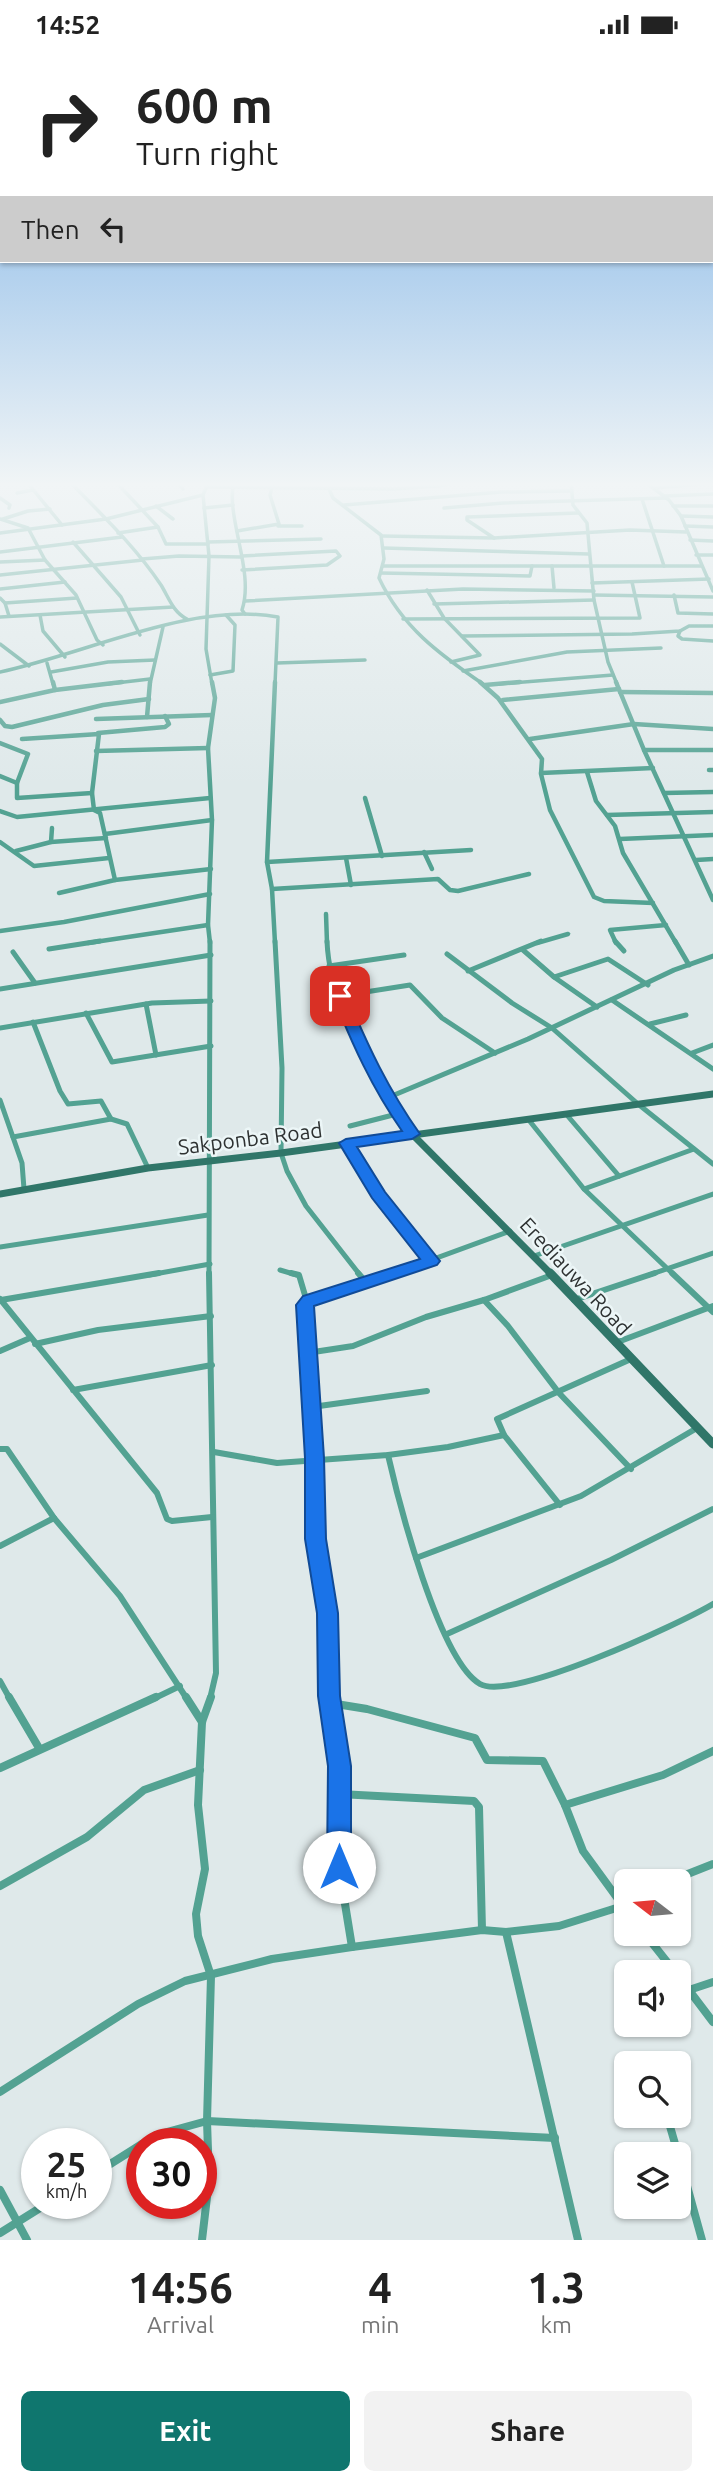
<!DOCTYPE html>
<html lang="en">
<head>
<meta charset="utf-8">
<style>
	:root { --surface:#fff; --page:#f2f2f2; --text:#222; --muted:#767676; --accent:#0f766e }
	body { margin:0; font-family:Ubuntu,sans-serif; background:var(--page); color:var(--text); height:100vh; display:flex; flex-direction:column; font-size:26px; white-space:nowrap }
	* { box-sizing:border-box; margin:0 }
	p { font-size:23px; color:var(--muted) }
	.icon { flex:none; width:38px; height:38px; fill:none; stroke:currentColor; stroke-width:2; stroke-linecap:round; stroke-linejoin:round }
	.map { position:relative; height:2191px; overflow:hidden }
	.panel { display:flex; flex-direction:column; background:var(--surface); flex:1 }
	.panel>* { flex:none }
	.top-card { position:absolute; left:0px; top:0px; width:714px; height:214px; box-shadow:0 2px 5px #0004; background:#fff; color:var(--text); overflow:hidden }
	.needle { width:46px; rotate:286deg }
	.buttons { position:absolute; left:614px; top:1820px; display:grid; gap:14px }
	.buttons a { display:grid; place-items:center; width:77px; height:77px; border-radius:10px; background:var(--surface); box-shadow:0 2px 5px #0004; font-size:35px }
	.speed { position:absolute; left:21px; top:2079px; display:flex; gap:14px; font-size:35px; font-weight:700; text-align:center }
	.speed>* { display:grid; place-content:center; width:91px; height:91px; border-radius:50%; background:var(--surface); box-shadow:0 2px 5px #0004; line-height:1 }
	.speed small { font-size:18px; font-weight:400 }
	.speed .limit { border:10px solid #d22; background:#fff; color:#111 }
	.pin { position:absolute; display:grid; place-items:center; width:60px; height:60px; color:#fff; margin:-30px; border-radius:14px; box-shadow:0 4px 10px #0006 }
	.me { position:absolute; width:77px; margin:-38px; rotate:0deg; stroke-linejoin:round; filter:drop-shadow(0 0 5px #0008) }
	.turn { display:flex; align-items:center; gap:24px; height:147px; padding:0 21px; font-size:32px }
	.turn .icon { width:91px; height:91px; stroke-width:2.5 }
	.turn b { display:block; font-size:49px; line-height:60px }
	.then { display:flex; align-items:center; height:66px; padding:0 21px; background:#0003; gap:14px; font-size:26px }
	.eta { display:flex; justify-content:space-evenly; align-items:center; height:119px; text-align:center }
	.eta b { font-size:42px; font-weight:700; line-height:49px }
	.button { display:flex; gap:14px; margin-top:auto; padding:14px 21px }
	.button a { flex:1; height:80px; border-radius:10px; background:var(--accent); color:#fff; font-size:28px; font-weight:700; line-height:80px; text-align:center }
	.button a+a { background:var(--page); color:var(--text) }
	.status { display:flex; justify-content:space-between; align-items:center; height:49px; padding:0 35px; background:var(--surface); direction:ltr }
	.status svg { height:19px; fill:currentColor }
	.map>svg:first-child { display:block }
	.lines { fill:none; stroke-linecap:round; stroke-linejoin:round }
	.street-far4 { stroke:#53a292; stroke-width:3.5 }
	.street-far3 { stroke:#53a292; stroke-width:4.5 }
	.street-far2 { stroke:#53a292; stroke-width:5 }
	.street-far1 { stroke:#53a292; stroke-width:6 }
	.street { stroke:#53a292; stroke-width:8 }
	.secondary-far1 { stroke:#307669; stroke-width:7 }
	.secondary { stroke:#307669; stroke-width:9 }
	.route { fill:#1a73e8; stroke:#114b97; stroke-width:2 }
	.labels { text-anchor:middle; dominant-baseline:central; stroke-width:5; stroke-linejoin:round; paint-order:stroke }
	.street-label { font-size:21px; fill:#2e3232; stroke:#ecf6f7 }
</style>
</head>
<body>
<div class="status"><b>14:52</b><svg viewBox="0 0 49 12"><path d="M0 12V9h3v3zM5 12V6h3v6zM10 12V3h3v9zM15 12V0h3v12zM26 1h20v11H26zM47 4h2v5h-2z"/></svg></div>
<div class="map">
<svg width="713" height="2191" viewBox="0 0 713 2191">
	<rect width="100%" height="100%" fill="#dfe9ea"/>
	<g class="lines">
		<g class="street-far4">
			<path d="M26 432 62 476"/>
			<path d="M69 432C101 465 135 497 161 536 169 549 173 563 187 570"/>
			<path d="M115 432 158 478 166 495H208"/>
			<path d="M176 432 183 440"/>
			<path d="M209 432 203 446 209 507 206 600 212 635"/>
			<path d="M234 432C225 468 255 522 242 561L245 565"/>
			<path d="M571 432 573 456 587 474 594 551 608 613 617 635"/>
			<path d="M608 432H613"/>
			<path d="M644 432 669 451 681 467 713 542"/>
			<path d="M117 434 138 432"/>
			<path d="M500 434 524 432"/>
			<path d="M206 438 394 440 439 437 463 432"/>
			<path d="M655 439 713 434"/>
			<path d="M329 440 333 449 381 486 384 510 379 529C402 578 439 605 483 635"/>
			<path d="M17 444 33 441"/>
			<path d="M664 447 713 445"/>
			<path d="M0 449 10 456 9 459"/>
			<path d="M642 450 664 517"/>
			<path d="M344 456 501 443 571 442"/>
			<path d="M156 457 173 470"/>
			<path d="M673 457H713"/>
			<path d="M204 459 233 456"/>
			<path d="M444 459 503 454 666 449"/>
			<path d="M681 467 713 468"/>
			<path d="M0 470 28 479 45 511 76 546 97 591 103 596"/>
			<path d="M3 470 28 462 50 460"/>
			<path d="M278 477H302"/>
			<path d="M685 477 713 478"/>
			<path d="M237 482 279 475 270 446 274 432"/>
			<path d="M0 484 106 470 203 446"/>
			<path d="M118 484 158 478"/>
			<path d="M382 487 494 489 630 481 686 483"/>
			<path d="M494 489 467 471V468L578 464"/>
			<path d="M690 491 713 492"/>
			<path d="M73 493 121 548 140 586"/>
			<path d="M208 493 321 490"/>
			<path d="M384 499 589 505"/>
			<path d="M0 503 122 488"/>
			<path d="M696 506H713"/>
			<path d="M242 507 336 502 340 507 327 516 242 521"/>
			<path d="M142 510 179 507 242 508"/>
			<path d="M0 513 45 511"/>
			<path d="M383 517H701"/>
			<path d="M552 517 554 539"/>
			<path d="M381 524 530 527 532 517"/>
			<path d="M0 526 143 511"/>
			<path d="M592 534 709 530"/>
			<path d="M0 540 65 533"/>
			<path d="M427 541 444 569 480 606 451 613"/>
			<path d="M594 546 713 548"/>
			<path d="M674 546 678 564 713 565"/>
			<path d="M0 549 5 554 9 567"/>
			<path d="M245 552 463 540 594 542"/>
			<path d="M5 554 77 549"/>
			<path d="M434 555 594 551"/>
			<path d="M40 566 43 582 65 608"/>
			<path d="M0 568 173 558"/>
			<path d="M403 570 640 569 632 533"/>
			<path d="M680 582 678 587 682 590 713 592"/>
			<path d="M462 587 632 585 680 582 689 577H713"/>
			<path d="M0 595 29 617"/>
			<path d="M47 614 53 635"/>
			<path d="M277 614 365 611"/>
			<path d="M463 622 567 603 661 599"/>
			<path d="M0 623C85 605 193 552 278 568L275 635"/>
			<path d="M51 623 108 613 155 611"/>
			<path d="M210 626 233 622 235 576 226 566"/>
			<path d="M107 635 150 630"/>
			<path d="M150 635 163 578"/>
			<path d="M498 635 613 626"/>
		</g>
		<g class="street-far3">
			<path d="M53 633 55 641"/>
			<path d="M480 633 498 649 542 710 541 725 550 761 594 848 604 852 653 854"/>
			<path d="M616 633 644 701 713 851"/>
			<path d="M485 636 520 633"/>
			<path d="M620 643 713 644"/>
			<path d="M503 651 619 640"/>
			<path d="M0 653 55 641 122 633"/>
			<path d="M147 668 150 633"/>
			<path d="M96 670 212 666"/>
			<path d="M0 671 5 677 12 678 103 656 149 650"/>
			<path d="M98 684 165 678 169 675 165 667"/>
			<path d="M22 690 99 685 92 744 94 761 100 764 115 831"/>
			<path d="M530 690 634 675 713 680"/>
			<path d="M0 694 28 705 17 734V749L92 744"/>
			<path d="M644 701H713"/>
			<path d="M96 702 208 699"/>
			<path d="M709 721H713"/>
			<path d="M587 723 596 752 615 777 623 804 676 894"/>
			<path d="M541 724 653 719"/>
			<path d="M0 727 17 734"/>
			<path d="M664 744 713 743"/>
			<path d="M365 749 382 807"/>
			<path d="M0 762 17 768 210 749"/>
			<path d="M607 766 713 763"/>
			<path d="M105 785 212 771"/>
			<path d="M620 790 713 786"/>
			<path d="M0 793 34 817 109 809"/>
			<path d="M51 793 52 779"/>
			<path d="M16 802 51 793 106 789"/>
			<path d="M424 803 432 820"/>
			<path d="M346 809 351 836"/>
			<path d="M696 811 713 810"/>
			<path d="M267 813 471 801"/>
			<path d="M272 840 438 830 450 841 458 842 529 825"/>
			<path d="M59 844 115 831 211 820"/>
			<path d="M326 865 327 894"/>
			<path d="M0 882 64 873 210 845"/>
			<path d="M88 894 208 876"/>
			<path d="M210 894 208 876 212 771 208 699 215 649 212 633"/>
			<path d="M275 894 272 840 267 813 275 633"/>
			<path d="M537 894 568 885"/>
			<path d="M616 894 610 881 666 876"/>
		</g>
		<g class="street-far2">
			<path d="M275 892 282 1019 281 1104 287 1122 306 1157 360 1226"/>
			<path d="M327 892C329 948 361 1001 387 1049"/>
			<path d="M615 892 624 902"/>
			<path d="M675 892 689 916"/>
			<path d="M49 900 100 892"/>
			<path d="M523 901 554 928 597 958"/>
			<path d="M13 903 35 934"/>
			<path d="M447 905 512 954 552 979 638 1055 713 1115"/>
			<path d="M329 917 404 906"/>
			<path d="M468 922 541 892"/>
			<path d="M554 928 608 910 648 936"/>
			<path d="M0 940 211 906"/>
			<path d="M340 947 410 936 442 969 495 1004"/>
			<path d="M612 951 713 1020"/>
			<path d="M146 955 156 1006"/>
			<path d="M86 964 112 1013 211 997"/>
			<path d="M33 973 60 1042 68 1055 101 1052 111 1070"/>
			<path d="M650 975 686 966"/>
			<path d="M0 979 152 954 211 952"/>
			<path d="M692 1004 713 996"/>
			<path d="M0 1051 22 1114 24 1140"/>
			<path d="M566 1065 619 1127"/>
			<path d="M528 1070 584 1140 674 1226"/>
			<path d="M350 1077 397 1065"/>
			<path d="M412 1085 387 1049 528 990 674 921 713 907"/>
			<path d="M13 1088 111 1070 127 1075 148 1119"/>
			<path d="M346 1094 396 1171 431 1212"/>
			<path d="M584 1140 694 1100"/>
			<path d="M0 1198 208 1166"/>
			<path d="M534 1207 713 1145"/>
			<path d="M280 1221 297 1226"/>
			<path d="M149 1226 210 1215"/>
			<path d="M209 1226 210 892"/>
			<path d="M390 1226 510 1182"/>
			<path d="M649 1226 713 1204"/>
		</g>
		<g class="street-far1">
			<path d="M209 1224 216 1624 210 1650"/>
			<path d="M291 1224 299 1226 307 1253V1304L315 1409V1490L327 1565 329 1650"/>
			<path d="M358 1224 367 1234"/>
			<path d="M672 1224 713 1263"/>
			<path d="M0 1250 157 1444 167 1470 172 1472 212 1468"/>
			<path d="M1 1251 159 1224"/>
			<path d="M484 1251 508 1277 559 1344 631 1420"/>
			<path d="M574 1251 655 1224"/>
			<path d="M307 1253 395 1224"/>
			<path d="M615 1294 713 1257"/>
			<path d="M35 1295 98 1281 211 1267"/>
			<path d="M0 1302 30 1289"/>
			<path d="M307 1304 353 1297 426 1268 484 1251 552 1226"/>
			<path d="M73 1341 212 1316"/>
			<path d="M312 1358 427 1342"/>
			<path d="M0 1400H7L54 1469 120 1547 187 1650"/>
			<path d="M214 1403 277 1414 388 1406 448 1398 504 1386"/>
			<path d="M388 1406C399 1454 439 1611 480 1635 512 1653 679 1575 713 1555"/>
			<path d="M560 1456 504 1386 497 1370 631 1310"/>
			<path d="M0 1497 54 1469"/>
			<path d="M416 1509 581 1447 697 1379"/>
			<path d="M447 1585 611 1511 713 1460"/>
			<path d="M0 1632 10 1650"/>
			<path d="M153 1650 180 1637"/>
		</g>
		<g class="street">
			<path d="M9 1648 39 1699"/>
			<path d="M186 1648 202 1673"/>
			<path d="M329 1648 340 1717 339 1818 352 1898"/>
			<path d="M330 1654 367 1660 475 1689 487 1711 543 1712 565 1756 583 1802 626 1861"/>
			<path d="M0 1719 156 1648"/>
			<path d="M339 1745 474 1752 479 1758 482 1881"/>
			<path d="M565 1756 663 1726 713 1702"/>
			<path d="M670 1832 713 1815"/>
			<path d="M0 1837 87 1788 144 1741 200 1721"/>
			<path d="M506 1883 578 2191"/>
			<path d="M645 1885 675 1923"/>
			<path d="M679 1928 713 1973"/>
			<path d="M689 1941 713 1933"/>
			<path d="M0 2043 138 1955 185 1932 272 1910 352 1898 482 1881 506 1883 559 1877 626 1856"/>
			<path d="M667 2067 678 2105"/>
			<path d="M142 2095 156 2086 207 2072 555 2089"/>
			<path d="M679 2108 702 2191"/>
			<path d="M96 2124 142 2095"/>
			<path d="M0 2141 27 2191"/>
			<path d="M0 2184 48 2154"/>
			<path d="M202 2191 209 2131 207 2072 211 1927 198 1887 196 1865 205 1820 198 1756 202 1673 211 1648"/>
		</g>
		<g class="secondary-far1">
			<path d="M412 1085 552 1226"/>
			<path d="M0 1145 148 1119 281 1104 713 1045"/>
		</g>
		<path class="secondary" d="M550 1224 713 1395"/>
	</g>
	<linearGradient id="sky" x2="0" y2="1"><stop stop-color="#70abe5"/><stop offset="0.59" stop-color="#f1f5f6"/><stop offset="1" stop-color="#f1f5f6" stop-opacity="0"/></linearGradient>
	<rect width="713" height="738" fill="url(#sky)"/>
	<path class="route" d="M340 943 347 947C368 997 388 1040 420 1085L412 1090 357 1098 385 1143 440 1212 437 1216 314 1257 324 1409 326 1490 338 1564 340 1647 351 1717V1818L347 1826 339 1829 330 1826 327 1818 328 1717 318 1647 317 1564 305 1490V1409L296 1256 303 1247 420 1210 372 1149 339 1094 346 1090 402 1082C372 1039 352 995 333 947Z"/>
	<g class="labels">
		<g class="street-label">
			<text transform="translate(250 1089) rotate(-7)">Sakponba Road</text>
			<text transform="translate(576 1227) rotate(47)">Erediauwa Road</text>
		</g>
	</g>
</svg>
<div class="buttons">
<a><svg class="needle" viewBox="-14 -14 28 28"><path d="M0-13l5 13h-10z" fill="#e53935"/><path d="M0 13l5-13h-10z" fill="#767676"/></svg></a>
<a><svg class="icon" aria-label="sound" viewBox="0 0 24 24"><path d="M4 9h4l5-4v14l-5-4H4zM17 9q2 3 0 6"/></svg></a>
<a><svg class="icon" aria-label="search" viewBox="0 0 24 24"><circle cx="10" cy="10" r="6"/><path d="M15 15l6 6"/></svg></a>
<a><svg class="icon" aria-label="layers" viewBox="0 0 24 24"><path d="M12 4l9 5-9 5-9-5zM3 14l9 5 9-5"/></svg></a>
</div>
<div class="speed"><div>25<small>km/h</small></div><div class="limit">30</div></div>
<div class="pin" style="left:340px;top:947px;background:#d93025"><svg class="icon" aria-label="arrive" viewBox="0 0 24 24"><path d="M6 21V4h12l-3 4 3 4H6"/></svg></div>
<svg class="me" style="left:339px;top:1818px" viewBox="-20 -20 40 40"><circle r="19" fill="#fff"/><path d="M0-13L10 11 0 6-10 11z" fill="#1a73e8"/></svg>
<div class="top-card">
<div class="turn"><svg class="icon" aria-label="right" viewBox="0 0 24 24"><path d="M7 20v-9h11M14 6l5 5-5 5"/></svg><div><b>600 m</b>Turn right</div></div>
<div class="then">Then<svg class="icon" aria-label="left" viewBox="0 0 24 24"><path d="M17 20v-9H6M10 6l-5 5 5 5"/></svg></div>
</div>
</div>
<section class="panel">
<div class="eta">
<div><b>14:56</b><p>Arrival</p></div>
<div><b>4</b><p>min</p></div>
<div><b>1.3</b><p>km</p></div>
</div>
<div class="button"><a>Exit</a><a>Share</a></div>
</section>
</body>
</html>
